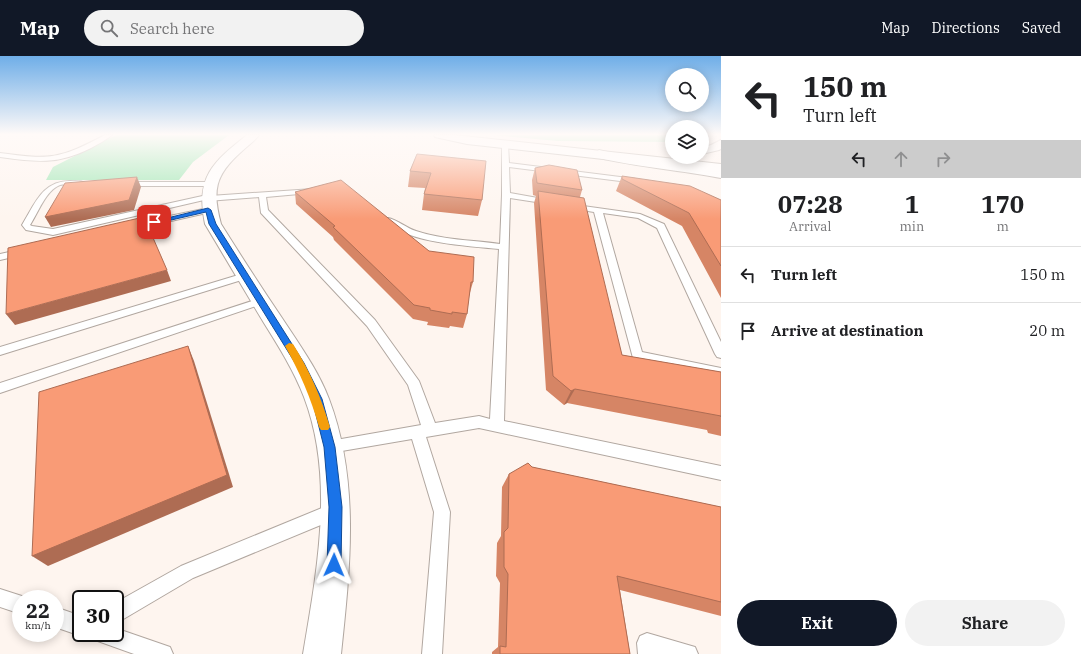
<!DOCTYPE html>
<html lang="en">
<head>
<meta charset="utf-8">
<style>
	:root { --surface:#fff; --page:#f2f2f2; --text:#202124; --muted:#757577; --line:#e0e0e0; --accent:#111827 }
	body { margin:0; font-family:"IBM Plex Serif",serif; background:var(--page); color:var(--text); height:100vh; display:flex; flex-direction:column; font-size:15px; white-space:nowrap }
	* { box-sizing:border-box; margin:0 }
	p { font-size:13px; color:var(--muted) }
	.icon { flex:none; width:22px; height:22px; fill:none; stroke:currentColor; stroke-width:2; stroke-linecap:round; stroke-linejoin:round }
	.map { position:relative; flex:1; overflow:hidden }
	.sheet { display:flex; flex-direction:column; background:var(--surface); width:360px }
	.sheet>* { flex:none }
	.top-card { background:#fff; color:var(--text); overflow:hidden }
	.tools { position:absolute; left:665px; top:12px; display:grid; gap:8px }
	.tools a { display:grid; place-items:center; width:44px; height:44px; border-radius:50%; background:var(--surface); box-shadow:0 2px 10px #0003; font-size:20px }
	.speed { position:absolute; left:12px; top:534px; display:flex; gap:8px; font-size:20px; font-weight:700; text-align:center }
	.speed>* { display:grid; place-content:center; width:52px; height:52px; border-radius:50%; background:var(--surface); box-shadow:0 2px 10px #0003; line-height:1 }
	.speed small { font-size:10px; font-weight:400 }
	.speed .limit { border:2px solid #111; border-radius:6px; background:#fff; color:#111 }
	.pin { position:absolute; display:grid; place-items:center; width:34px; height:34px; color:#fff; margin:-17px; border-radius:8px; box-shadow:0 2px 6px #0006 }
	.me { position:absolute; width:44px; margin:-22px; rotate:1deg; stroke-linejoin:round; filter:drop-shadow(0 0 3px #0008) }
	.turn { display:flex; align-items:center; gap:14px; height:84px; padding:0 16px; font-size:18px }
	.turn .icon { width:52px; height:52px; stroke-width:2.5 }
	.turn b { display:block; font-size:28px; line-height:34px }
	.lanes { display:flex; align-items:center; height:38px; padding:0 16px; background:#0003; justify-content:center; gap:20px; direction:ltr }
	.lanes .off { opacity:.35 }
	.eta { display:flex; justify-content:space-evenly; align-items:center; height:68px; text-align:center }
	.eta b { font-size:24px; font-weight:800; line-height:28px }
	.cta { display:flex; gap:8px; margin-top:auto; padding:8px 16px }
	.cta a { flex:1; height:46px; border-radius:24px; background:var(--accent); color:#fff; font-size:16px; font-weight:800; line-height:46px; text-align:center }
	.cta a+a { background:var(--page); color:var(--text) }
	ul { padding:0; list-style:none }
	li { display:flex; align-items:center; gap:12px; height:56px; padding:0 16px; border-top:1px solid var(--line) }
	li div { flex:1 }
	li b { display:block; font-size:15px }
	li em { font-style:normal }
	header { display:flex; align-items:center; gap:24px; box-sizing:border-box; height:56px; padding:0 20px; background:var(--accent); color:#fff }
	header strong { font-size:19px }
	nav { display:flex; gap:22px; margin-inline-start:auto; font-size:14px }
	.search { width:280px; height:36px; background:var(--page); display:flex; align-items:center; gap:10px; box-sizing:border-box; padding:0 14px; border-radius:22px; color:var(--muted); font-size:15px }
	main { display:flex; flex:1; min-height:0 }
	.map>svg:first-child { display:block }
	.green { fill:#9be6b1 }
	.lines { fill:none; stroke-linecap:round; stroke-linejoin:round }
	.lane-casing { stroke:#b1a7a0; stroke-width:2 }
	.street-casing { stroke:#b1a7a0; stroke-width:2 }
	.secondary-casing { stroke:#b1a7a0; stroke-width:2 }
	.primary-casing { stroke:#b1a7a0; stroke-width:2 }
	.lane { fill:#fff; fill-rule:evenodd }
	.street { fill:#fff; fill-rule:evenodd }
	.secondary { fill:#fff; fill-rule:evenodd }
	.primary { fill:#fff; fill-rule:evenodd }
	.wall { fill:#d68565 }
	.shaded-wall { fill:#ae6c53 }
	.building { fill:#f99b76; stroke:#ae6c53 }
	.route { fill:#1a73e8; stroke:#114b97 }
	.slow { fill:#f59e0b }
</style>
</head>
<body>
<header>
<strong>Map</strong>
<div class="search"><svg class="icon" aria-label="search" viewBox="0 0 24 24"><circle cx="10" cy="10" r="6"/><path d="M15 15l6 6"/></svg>Search here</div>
<nav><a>Map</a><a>Directions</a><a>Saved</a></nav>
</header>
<main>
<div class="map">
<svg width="721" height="598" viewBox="0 0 721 598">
	<rect width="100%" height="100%" fill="#fef5ef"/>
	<g class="green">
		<path d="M116 79H229L193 106 179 124H46L53 111Z"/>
		<path d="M493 79H672V86L558 85Z"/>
	</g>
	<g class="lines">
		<g class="lane-casing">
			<g id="lane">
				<path d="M105 79H112C106 84 98 88 91 92 58 109 36 106 0 101V97C51 104 59 103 105 79Z"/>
				<path d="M505 86 508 88 509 107 636 123 640 125 636 127 509 111 510 137 549 144 553 146 549 148 510 142 504 365 721 410V424L479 372 426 381 450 456 442 598H422L434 456 412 383 330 397 325 395 323 391 325 387 330 385 421 369 408 329 367 270 261 157 259 141 207 145 204 144 53 179 26 174 22 169C35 148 42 125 70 125 75 125 81 124 85 127 78 132 68 127 60 129 46 134 38 157 30 169L32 170 53 173 207 139 210 140 313 133V137H310L266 141 268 154 375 264 419 325 435 367 479 360 490 363 499 193C469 190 405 187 384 164L388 162C398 164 406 172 416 175 443 184 472 184 500 188L502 139V88Z"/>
				<path d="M120 126H210L214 128 210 130H123L119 128Z"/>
				<path d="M569 148 640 158 664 168 721 286V302L717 301 715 298 657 172 638 162 603 157 642 296 721 312V322L633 302 594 156 569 152Z"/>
				<path d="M208 152 212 154 211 156 131 174 127 171 131 168Z"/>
				<path d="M23 193 28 196 26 198 0 204V198Z"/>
				<path d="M245 217 250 220 248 222 0 299V291Z"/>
				<path d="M261 242 266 245 265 247 0 337V327Z"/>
				<path d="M334 447 340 449 342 455 340 461 193 522 115 568V547L181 510Z"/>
				<path d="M0 533 28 542 21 543V558L0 551Z"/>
				<path d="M55 551 81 560V577H88L81 580 55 571Z"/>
				<path d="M115 572 170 591 173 598H134L95 584 92 577H115Z"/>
				<path d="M647 577 695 591 698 598H638L637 587 640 580Z"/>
			</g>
		</g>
		<g class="street-casing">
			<path id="street" d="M247 79H259C255 85 247 90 241 96 215 119 212 135 221 168 241 200 261 231 282 262 299 288 318 314 329 343 360 425 350 513 341 598H303C317 515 335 422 304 341 294 315 279 291 264 267 244 234 225 201 205 168 195 121 213 106 247 79Z"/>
		</g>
		<g class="secondary-casing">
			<path id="secondary" d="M434 79H454L721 108V116L467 88 435 81Z"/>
		</g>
		<g class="primary-casing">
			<g id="primary">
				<path d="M721 84V93L719 94 702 98V92L711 89Z"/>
				<path d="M599 94C639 104 680 106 721 114V122C679 114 637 111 595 101L593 98Z"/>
			</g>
		</g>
		<use href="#lane" class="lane"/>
		<use href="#street" class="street"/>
		<use href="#secondary" class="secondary"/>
		<use href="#primary" class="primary"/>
	</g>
	<g class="wall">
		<path d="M417 98 482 144 478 160 422 154 424 138 425 132 408 131 410 115Z"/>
		<path d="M535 112 582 134 580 141 622 299 721 316V380L708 377 707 374 567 347 564 349 546 334 534 147 536 140 533 139 532 124Z"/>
		<path d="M622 120 721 144V242L682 170 616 135Z"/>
		<path d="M295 136 429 195 473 226 469 240 467 258 463 272 450 270 449 272 427 269 428 266 413 263 334 184 333 181 296 148Z"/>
		<path d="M532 411 721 451V560L620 534 630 598H492V596L498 591 500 527 496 520 497 487 501 480 502 431 509 418Z"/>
	</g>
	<g class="shaded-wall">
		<path d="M137 121 141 131 134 154 51 171 45 161Z"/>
		<path d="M167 214 171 225 15 269 6 258Z"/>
		<path d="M188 290 194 305 233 431 48 510 32 500Z"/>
		<path d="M575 333 567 347 564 349 571 335Z"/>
	</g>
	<g class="building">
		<path d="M417 98 486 105 482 144 424 138 431 117 410 115Z"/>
		<path d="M549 109 577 114 582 134 537 127 535 112Z"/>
		<path d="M622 120 690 130 721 144V210L689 157 622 123Z"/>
		<path d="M137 121 129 144 45 161 65 127Z"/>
		<path d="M341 124 429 195 474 201 473 226H471L467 258 452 256V258L430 254V252L414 249 333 171 335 170 295 136Z"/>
		<path d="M538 135 584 142 622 299 721 316V361V360L575 333 571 335 553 320Z"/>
		<path d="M144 161 167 214 6 258 8 192Z"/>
		<path d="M188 290 227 419 32 500 39 336Z"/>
		<path d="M528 407 532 411 721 451V546L617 520 630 598H500V590L506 591 508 518 504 511V476L508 472 509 418Z"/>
	</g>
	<linearGradient id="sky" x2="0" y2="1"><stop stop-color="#6faee8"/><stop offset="0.48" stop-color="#fffaf8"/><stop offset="1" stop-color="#fffaf8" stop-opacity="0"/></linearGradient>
	<rect width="721" height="163" fill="url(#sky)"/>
	<path class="route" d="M208 152 211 154 216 168 304 307 322 343 335 391 342 451 341 509 339 514 334 516 329 514 327 509 329 451 324 391 312 343 297 310 209 168 206 156 154 168 151 166Z"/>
	<path class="slow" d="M289 287 293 288C310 315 321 341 330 371L328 374H321L319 371C311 342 300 317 285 290Z"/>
</svg>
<div class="tools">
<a><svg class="icon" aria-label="search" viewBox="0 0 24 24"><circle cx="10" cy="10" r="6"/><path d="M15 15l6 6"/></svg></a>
<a><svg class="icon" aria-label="layers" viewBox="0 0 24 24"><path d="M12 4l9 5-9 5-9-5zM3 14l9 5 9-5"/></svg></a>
</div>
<div class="speed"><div>22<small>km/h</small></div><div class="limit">30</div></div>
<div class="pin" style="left:154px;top:166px;background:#d93025"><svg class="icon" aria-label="arrive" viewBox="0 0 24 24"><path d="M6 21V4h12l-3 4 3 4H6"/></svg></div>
<svg class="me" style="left:334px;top:509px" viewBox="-20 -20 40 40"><path d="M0-17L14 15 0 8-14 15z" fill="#1a73e8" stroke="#fff" stroke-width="4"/></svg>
</div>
<section class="sheet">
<div class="top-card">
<div class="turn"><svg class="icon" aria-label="left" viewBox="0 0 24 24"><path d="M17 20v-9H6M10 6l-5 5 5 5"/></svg><div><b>150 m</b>Turn left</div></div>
<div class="lanes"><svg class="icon" aria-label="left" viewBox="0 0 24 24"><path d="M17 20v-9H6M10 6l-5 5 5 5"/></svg><svg class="icon off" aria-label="ahead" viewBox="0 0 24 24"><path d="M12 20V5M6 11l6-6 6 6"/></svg><svg class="icon off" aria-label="right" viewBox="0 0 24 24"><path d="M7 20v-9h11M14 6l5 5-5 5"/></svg></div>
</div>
<div class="eta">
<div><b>07:28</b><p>Arrival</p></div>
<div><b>1</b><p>min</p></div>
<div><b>170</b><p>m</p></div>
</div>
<ul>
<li><svg class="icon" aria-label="left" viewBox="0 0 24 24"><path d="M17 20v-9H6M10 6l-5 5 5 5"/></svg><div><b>Turn left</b></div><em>150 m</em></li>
<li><svg class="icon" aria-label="arrive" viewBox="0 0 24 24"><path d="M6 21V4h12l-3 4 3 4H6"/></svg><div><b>Arrive at destination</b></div><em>20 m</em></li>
</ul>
<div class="cta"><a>Exit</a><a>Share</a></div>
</section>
</main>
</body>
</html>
